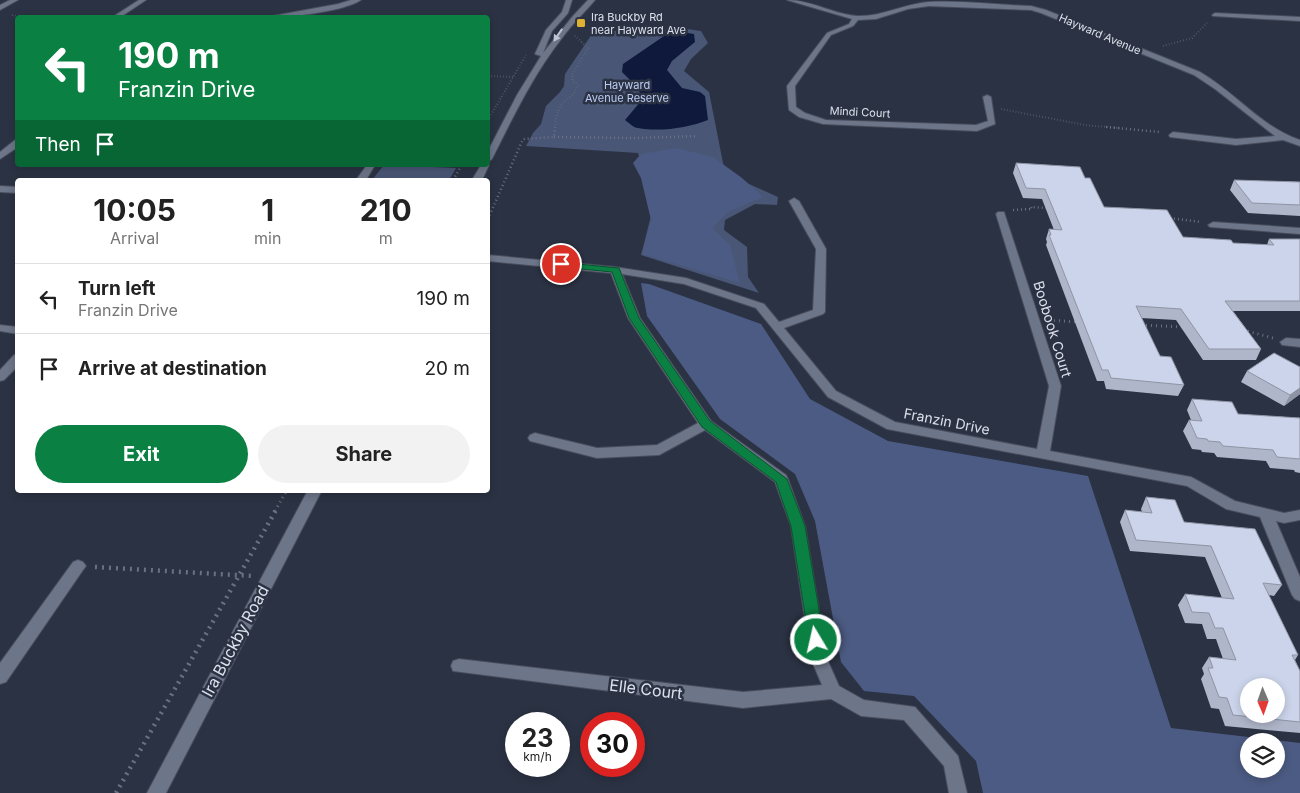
<!DOCTYPE html>
<html lang="en">
<head>
<meta charset="utf-8">
<style>
	:root { --surface:#fff; --page:#f2f2f2; --text:#222; --muted:#767676; --line:#e0e0e0; --accent:#0b8043 }
	body { margin:0; font-family:Inter,sans-serif; background:var(--page); color:var(--text); height:100vh; display:flex; flex-direction:column; font-size:19px; white-space:nowrap }
	* { box-sizing:border-box; margin:0 }
	p { font-size:16px; color:var(--muted) }
	.icon { flex:none; width:28px; height:28px; fill:none; stroke:currentColor; stroke-width:2; stroke-linecap:round; stroke-linejoin:round }
	.map { position:relative; flex:1; overflow:hidden }
	.side { position:absolute; left:15px; top:178px; width:475px; height:315px; display:flex; flex-direction:column; background:var(--surface); border-radius:5px; box-shadow:0 2px 8px #0003 }
	.side>* { flex:none }
	.hud { position:absolute; left:15px; top:15px; width:475px; height:152px; border-radius:5px; box-shadow:0 2px 8px #0003; background:#0b8043; color:#fff; overflow:hidden }
	.needle { width:32px; rotate:178deg }
	.fabs { position:absolute; left:1240px; top:678px; display:grid; gap:10px }
	.fabs a { display:grid; place-items:center; width:45px; height:45px; border-radius:50%; background:var(--surface); box-shadow:0 2px 8px #0003; font-size:25px }
	.speed { position:absolute; left:505px; top:712px; display:flex; gap:10px; font-size:25px; font-weight:700; text-align:center }
	.speed>* { display:grid; place-content:center; width:65px; height:65px; border-radius:50%; background:var(--surface); box-shadow:0 2px 8px #0003; line-height:1 }
	.speed small { font-size:12px; font-weight:400 }
	.speed .limit { border:8px solid #d22; background:#fff; color:#111 }
	.pin { position:absolute; display:grid; place-items:center; width:42px; height:42px; color:#fff; margin:-21px; border:2px solid #fff; border-radius:50%; box-shadow:0 1px 5px #0007 }
	.me { position:absolute; width:55px; margin:-28px; rotate:351deg; stroke-linejoin:round; filter:drop-shadow(0 0 4px #0008) }
	.turn { display:flex; align-items:center; gap:18px; height:105px; padding:0 20px; font-size:22px }
	.turn .icon { width:65px; height:65px; stroke-width:2.5 }
	.turn b { display:block; font-size:35px; line-height:42px }
	.then { display:flex; align-items:center; height:48px; padding:0 20px; background:#0003; gap:10px; font-size:19px }
	.eta { display:flex; justify-content:space-evenly; align-items:center; height:85px; text-align:center }
	.eta b { font-size:30px; font-weight:700; line-height:35px }
	.button { display:flex; gap:10px; margin-top:auto; padding:10px 20px }
	.button a { flex:1; height:58px; border-radius:30px; background:var(--accent); color:#fff; font-size:20px; font-weight:700; line-height:58px; text-align:center }
	.button a+a { background:var(--page); color:var(--text) }
	ul { padding:0; list-style:none }
	li { display:flex; align-items:center; gap:15px; height:70px; padding:0 20px; border-top:1px solid var(--line) }
	li div { flex:1 }
	li b { display:block; font-size:19px }
	li em { font-style:normal }
	.map>svg:first-child { display:block }
	.green { fill:#495676 }
	.forest { fill:#4c5b83; fill-rule:evenodd }
	.water { fill:#0e193b }
	.lines { fill:none; stroke-linecap:round; stroke-linejoin:round }
	.minor-casing { stroke:#484d5c; stroke-width:2 }
	.path-far3 { stroke:#6b7180; stroke-width:2; stroke-dasharray:0.5 2.5; stroke-linecap:butt }
	.path-far2 { stroke:#6b7180; stroke-width:2.5; stroke-dasharray:1 3; stroke-linecap:butt }
	.path-far1 { stroke:#6b7180; stroke-width:3; stroke-dasharray:1 4; stroke-linecap:butt }
	.path { stroke:#6b7180; stroke-width:4.5; stroke-dasharray:2 5; stroke-linecap:butt }
	.minor { fill:#6d7589; fill-rule:evenodd }
	.wall { fill:#afb6c9 }
	.shaded-wall { fill:#8e94a4 }
	.building { fill:#cbd4ea; stroke:#8e94a4; fill-rule:evenodd }
	.oneway { fill:#c0c5d3 }
	.route { fill:#0b8043; stroke:#07532c }
	.poi-dot { fill:#deb133; stroke:#2b3243; stroke-width:2 }
	.labels { text-anchor:middle; dominant-baseline:central; stroke-width:5; stroke-linejoin:round; paint-order:stroke }
	.far-poi-label { font-size:11px; fill:#dce0ec; stroke:#2b3243; text-anchor:start }
	.far-street-label { font-size:11px; fill:#dce0ec; stroke:#2b3243 }
	.far-park-label { font-size:11px; fill:#bbccf4; stroke:#2b3243 }
	.street-label { font-size:14px; fill:#dce0ec; stroke:#2b3243 }
	.near-street-label { font-size:16px; fill:#dce0ec; stroke:#2b3243 }
</style>
</head>
<body>
<div class="map">
<svg width="1300" height="793" viewBox="0 0 1300 793">
	<rect width="100%" height="100%" fill="#2b3243"/>
	<g class="green">
		<path d="M680 28 701 31 708 43 691 59 684 71 709 92 725 173 778 197 777 205 755 204 725 220 724 230 747 247 748 277 759 293 641 255 654 204 638 153 526 146 533 133 541 124 546 106 560 92 564 86 565 74 594 31H652Z"/>
		<path d="M384 165 456 168 449 180H372Z"/>
	</g>
	<g class="forest">
		<path d="M676 148 713 157 742 178 763 197 728 212 712 228 730 245 740 283 642 254 651 220 641 178 633 163 641 154Z"/>
		<path d="M641 283 649 284 761 324 810 399 888 441 1088 476 1171 728 1300 743V793H983L976 761 914 696 864 691 841 662 815 521 795 474 720 419 647 316ZM1249 741H1276V769H1249Z"/>
	</g>
	<path class="water" d="M681 32 694 34 695 42 672 61 667 70 682 88 700 92 705 96 708 120C688 128 660 132 638 128 634 128 629 123 625 120L641 101 639 89 622 72 623 64 667 34Z"/>
	<g class="lines">
		<g class="minor-casing">
			<g id="minor">
				<path d="M10 0H18L0 10V5Z"/>
				<path d="M139 0H146L119 18H111Z"/>
				<path d="M351 0H361C343 12 285 18 262 18L338 4Z"/>
				<path d="M566 0H572L568 13 552 31 543 53 573 16 588 0H595C584 13 572 24 562 38 533 75 513 117 492 159L488 162V151L517 95 541 56 535 54 546 30 562 12Z"/>
				<path d="M787 0C811 0 833 14 857 16 881 17 904 4 928 2 961 0 998 5 1031 6L1046 10 1200 72C1235 92 1261 127 1300 140V146L1283 140 1236 145 1170 137 1169 135 1173 132 1236 139 1275 136 1215 89 1194 75 1041 13 1031 10 929 6 908 9 876 19 858 20 853 26 831 35 795 86 796 107 805 113 826 120 976 125 988 121 983 97 987 95 991 97 995 124 977 131 823 124 799 117 789 110 787 86 827 33 849 24 852 19Z"/>
				<path d="M1215 13 1300 17V21L1213 16 1212 15Z"/>
				<path d="M15 140H18V147L0 159V152Z"/>
				<path d="M488 163 489 165 482 180H472L481 165H488Z"/>
				<path d="M367 165H375L366 180H356Z"/>
				<path d="M0 186 18 187V193L0 192Z"/>
				<path d="M794 198 799 201 826 249 825 312 823 314 784 328 836 391 895 422 1037 449 1049 386 996 214 998 212H1004L1061 386 1050 451 1191 477 1235 501 1284 513 1300 510V520L1284 523 1276 521 1300 577V601L1295 599 1292 595 1260 517 1226 509 1187 486 887 429 828 397 756 308 684 284 622 274 640 318 711 421 786 475 788 479 805 526 827 659 839 686 864 700 915 707 958 756 967 793H949L944 766 904 720 861 716 831 699 743 708 453 671 451 666 453 661 459 659 743 692 822 685 811 659 791 526 775 482 705 430 659 455 597 458 530 441 528 438 530 435 535 433 597 448 657 445 698 423 628 318 611 273 488 261V255L615 267 686 278 764 304 779 322 813 310 816 249 789 201Z"/>
				<path d="M1213 222 1300 228V234L1210 227 1208 225Z"/>
				<path d="M0 325 18 327V334L0 331Z"/>
				<path d="M1286 338 1300 339V347L1282 345 1280 342Z"/>
				<path d="M18 354V366L4 380 0 381V370L14 355Z"/>
				<path d="M308 490H322L166 793H147Z"/>
				<path d="M78 560 83 562 86 566 83 570 6 682 0 684V663L73 562Z"/>
			</g>
		</g>
		<g class="path-far3">
			<path d="M12 15 24 18"/>
			<path d="M1163 46 1192 38 1207 23"/>
			<path d="M488 76 513 77"/>
			<path d="M1001 109 1085 125 1120 128"/>
			<path d="M488 120 526 55"/>
			<path d="M555 128C558 95 568 106 579 85L572 81V75L588 48 574 35"/>
		</g>
		<g class="path-far2">
			<path d="M1106 127 1160 132"/>
			<path d="M554 137 634 138 698 136"/>
			<path d="M453 180 462 165"/>
			<path d="M1013 210 1032 209 1031 207 1049 208"/>
			<path d="M1170 218 1201 222"/>
			<path d="M488 219 523 139 554 137 555 127"/>
		</g>
		<g class="path-far1">
			<path d="M1049 320 1077 322"/>
			<path d="M1141 325 1185 327"/>
			<path d="M1243 330 1273 338"/>
			<path d="M275 511 287 490"/>
		</g>
		<g class="path">
			<path d="M95 567 253 576"/>
			<path d="M116 793 276 510"/>
		</g>
		<use href="#minor" class="minor"/>
	</g>
	<g class="wall">
		<path d="M1016 163 1085 178 1104 207 1183 237 1233 243 1267 245 1269 239H1300V311H1233L1261 349 1256 360H1203L1176 320 1141 318 1160 356 1184 385 1178 396 1106 389 1104 381H1097L1046 245 1047 242 1046 239 1049 229 1054 230 1042 199 1023 198 1013 173Z"/>
		<path d="M1234 180 1300 182V216L1248 213 1230 190Z"/>
		<path d="M1247 371 1300 394 1284 406 1241 382Z"/>
		<path d="M1192 399 1238 414 1300 418V473L1295 472 1294 470 1270 468 1266 461 1217 457 1214 453 1202 452 1201 450 1192 449 1183 431 1189 420H1191L1187 410Z"/>
		<path d="M1146 497 1282 585 1274 596 1269 595 1298 655 1295 660 1300 671V733L1225 726 1219 709 1211 708 1201 679 1204 674 1202 668 1209 657 1223 659 1216 639H1207L1202 624 1185 623 1178 605 1185 594 1222 598 1205 557 1130 551 1120 522 1125 510 1142 512 1141 509Z"/>
	</g>
	<path class="shaded-wall" d="M1300 388V394L1284 406 1290 395Z"/>
	<g class="building">
		<path d="M1016 163 1080 167 1085 178H1090L1104 207 1167 210 1183 237 1231 240 1233 243 1274 245 1269 239H1300V301H1225L1261 349H1209L1181 309 1136 306 1160 356 1171 357 1184 385 1111 378 1108 370H1102L1049 235H1051L1049 229 1062 230 1045 189 1026 188Z"/>
		<path d="M1234 180 1300 182V205L1252 203Z"/>
		<path d="M1274 353 1300 367V388L1290 395 1247 371Z"/>
		<path d="M1192 399 1232 402 1238 414 1300 418V459L1277 457 1273 450 1223 446 1220 442 1208 441 1207 439 1197 438 1189 420 1202 421Z"/>
		<path d="M1146 497 1175 500 1184 522 1255 529 1282 585 1263 583 1298 655H1292L1300 671V722L1233 715 1227 698 1219 697 1208 668H1213L1209 657 1236 660 1223 628H1215L1209 613 1192 612 1185 594 1234 599 1211 546 1136 540 1125 510 1152 513ZM1249 686H1276V714H1249Z"/>
	</g>
	<defs><path id="oneway-solid" d="M-6-.8H1V-3.2L6.5 0L1 3.2V.8H-6Z" transform="scale(1.25)"/></defs>
	<use class="oneway" href="#oneway-solid" transform="translate(558 35) rotate(124)"/>
	<path class="route" d="M557 262 619 268 639 318 710 421 787 479 805 526 824 640 821 644 816 646 811 644 809 640 791 526 776 482 702 427 629 318 612 272 561 267H557Z"/>
	<rect class="poi-dot" x="576" y="18" width="10" height="10" rx="2.5"/>
	<g class="labels">
		<g class="far-poi-label">
			<text x="591" y="17">Ira Buckby Rd<tspan x="591" dy="13">near Hayward Ave</tspan></text>
		</g>
		<g class="far-street-label">
			<text transform="translate(1100 34) rotate(23)">Hayward Avenue</text>
			<text transform="translate(860 112) rotate(3)">Mindi Court</text>
		</g>
		<g class="far-park-label">
			<text x="627" y="85">Hayward<tspan x="627" dy="13">Avenue Reserve</tspan></text>
		</g>
		<g class="street-label">
			<text transform="translate(1053 329) rotate(73)">Boobook Court</text>
			<text transform="translate(947 421) rotate(11)">Franzin Drive</text>
		</g>
		<g class="near-street-label">
			<text transform="translate(235 641) rotate(-62)">Ira Buckby Road</text>
			<text transform="translate(646 689) rotate(7)">Elle Court</text>
		</g>
	</g>
</svg>
<div class="fabs">
<a><svg class="needle" viewBox="-14 -14 28 28"><path d="M0-13l5 13h-10z" fill="#e53935"/><path d="M0 13l5-13h-10z" fill="#767676"/></svg></a>
<a><svg class="icon" aria-label="layers" viewBox="0 0 24 24"><path d="M12 4l9 5-9 5-9-5zM3 14l9 5 9-5"/></svg></a>
</div>
<div class="speed"><div>23<small>km/h</small></div><div class="limit">30</div></div>
<div class="pin" style="left:561px;top:264px;background:#d93025"><svg class="icon" aria-label="arrive" viewBox="0 0 24 24"><path d="M6 21V4h12l-3 4 3 4H6"/></svg></div>
<svg class="me" style="left:816px;top:640px" viewBox="-20 -20 40 40"><circle r="17" fill="#0b8043" stroke="#fff" stroke-width="3"/><path d="M0-11L8 9 0 5-8 9z" fill="#fff"/></svg>
<div class="hud">
<div class="turn"><svg class="icon" aria-label="left" viewBox="0 0 24 24"><path d="M17 20v-9H6M10 6l-5 5 5 5"/></svg><div><b>190 m</b>Franzin Drive</div></div>
<div class="then">Then<svg class="icon" aria-label="arrive" viewBox="0 0 24 24"><path d="M6 21V4h12l-3 4 3 4H6"/></svg></div>
</div>
<section class="side">
<div class="eta">
<div><b>10:05</b><p>Arrival</p></div>
<div><b>1</b><p>min</p></div>
<div><b>210</b><p>m</p></div>
</div>
<ul>
<li><svg class="icon" aria-label="left" viewBox="0 0 24 24"><path d="M17 20v-9H6M10 6l-5 5 5 5"/></svg><div><b>Turn left</b><p>Franzin Drive</p></div><em>190 m</em></li>
<li><svg class="icon" aria-label="arrive" viewBox="0 0 24 24"><path d="M6 21V4h12l-3 4 3 4H6"/></svg><div><b>Arrive at destination</b></div><em>20 m</em></li>
</ul>
<div class="button"><a>Exit</a><a>Share</a></div>
</section>
</div>
</body>
</html>
